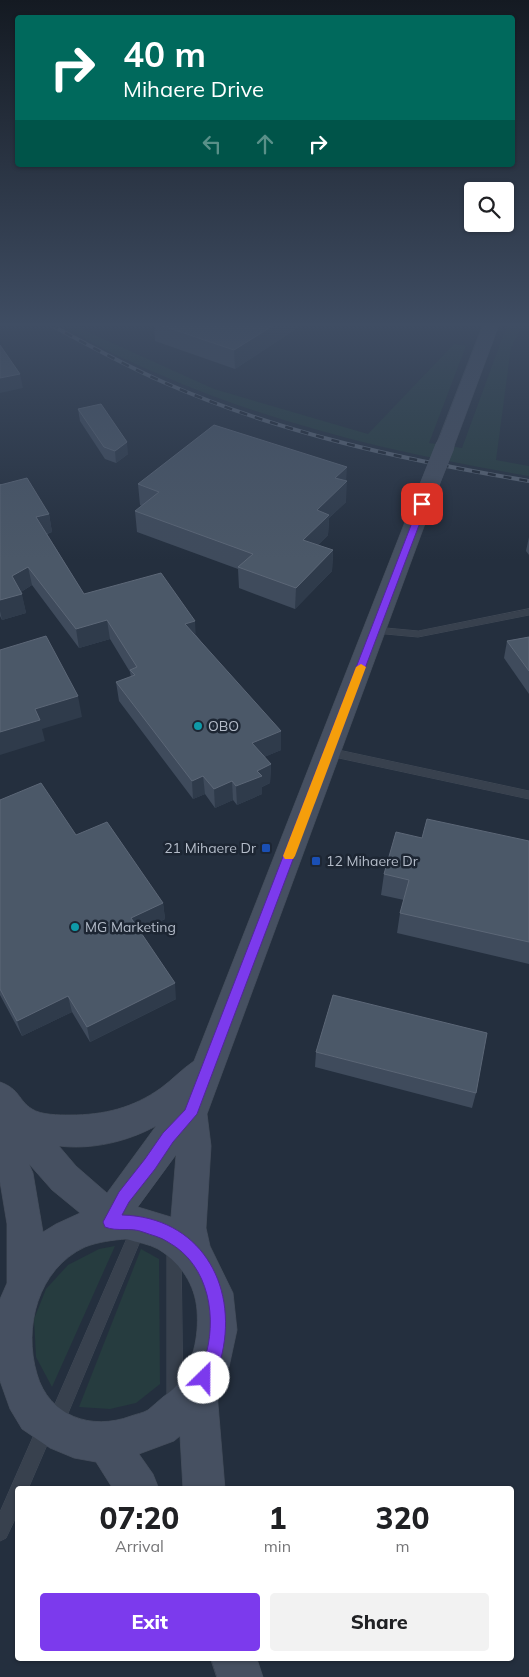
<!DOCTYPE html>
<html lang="en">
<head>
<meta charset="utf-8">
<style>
	:root { --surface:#fff; --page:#f2f2f2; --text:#202124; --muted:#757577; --accent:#7c3aed }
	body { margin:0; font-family:Mulish,sans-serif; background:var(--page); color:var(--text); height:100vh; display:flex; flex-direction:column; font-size:19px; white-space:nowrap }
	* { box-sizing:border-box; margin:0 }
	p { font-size:16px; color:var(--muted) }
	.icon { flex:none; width:28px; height:28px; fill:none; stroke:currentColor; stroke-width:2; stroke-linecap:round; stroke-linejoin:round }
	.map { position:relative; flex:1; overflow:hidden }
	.side { position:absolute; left:15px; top:1486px; width:499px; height:175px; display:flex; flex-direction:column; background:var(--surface); border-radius:5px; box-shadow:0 1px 4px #0004 }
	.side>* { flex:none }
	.banner { position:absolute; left:15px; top:15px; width:500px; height:152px; border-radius:5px; box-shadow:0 1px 4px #0004; background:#00695c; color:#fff; overflow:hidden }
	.controls { position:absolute; left:464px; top:182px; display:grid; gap:10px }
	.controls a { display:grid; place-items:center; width:50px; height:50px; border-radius:5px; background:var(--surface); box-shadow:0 1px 4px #0004; font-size:25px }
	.pin { position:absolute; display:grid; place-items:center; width:42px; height:42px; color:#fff; margin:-21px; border-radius:10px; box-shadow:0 2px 8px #0006 }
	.me { position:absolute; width:55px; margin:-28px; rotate:23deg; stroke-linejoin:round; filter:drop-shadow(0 0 4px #0008) }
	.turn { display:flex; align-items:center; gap:18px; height:105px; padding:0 25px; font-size:22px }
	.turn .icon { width:65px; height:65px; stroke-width:2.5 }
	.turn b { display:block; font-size:35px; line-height:42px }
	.lanes { display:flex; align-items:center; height:48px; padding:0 25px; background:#0003; justify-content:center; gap:25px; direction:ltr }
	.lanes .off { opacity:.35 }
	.eta { display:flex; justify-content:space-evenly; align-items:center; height:85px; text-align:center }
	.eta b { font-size:30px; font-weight:800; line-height:35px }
	.primary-button { display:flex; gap:10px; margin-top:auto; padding:10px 25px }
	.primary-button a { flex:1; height:58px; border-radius:5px; background:var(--accent); color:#fff; font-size:20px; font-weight:800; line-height:58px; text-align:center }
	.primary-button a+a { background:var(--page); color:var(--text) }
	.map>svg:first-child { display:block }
	.green { fill:#263c3f }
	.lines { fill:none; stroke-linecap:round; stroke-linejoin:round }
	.lane-casing { stroke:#414a57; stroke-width:1 }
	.secondary-casing { stroke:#414a57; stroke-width:1 }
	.lane { fill:#38414e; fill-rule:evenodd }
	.secondary { fill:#465061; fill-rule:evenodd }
	.rail-casing { stroke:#5a6575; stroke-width:4 }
	.rail { stroke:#1d2633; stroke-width:2.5; stroke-dasharray:8; stroke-linecap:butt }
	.secondary-bridge-casing { stroke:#414a57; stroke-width:19; stroke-linecap:butt }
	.secondary-bridge { stroke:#465061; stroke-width:19 }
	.wall { fill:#3f4b5c }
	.shaded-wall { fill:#2f3b4b }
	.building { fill:#4b5868; stroke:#5c6777 }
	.route { fill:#7c3aed; stroke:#51269a }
	.slow { fill:#f59e0b }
	.culture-dot { fill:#0f9aa8; stroke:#1d2633; stroke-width:2 }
	.transit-dot { fill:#1a4fb4; stroke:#1d2633; stroke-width:2 }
	.labels { text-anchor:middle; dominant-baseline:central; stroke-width:5; stroke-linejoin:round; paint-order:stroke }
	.poi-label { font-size:14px; fill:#b4bcc9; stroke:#1d2633; text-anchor:start }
</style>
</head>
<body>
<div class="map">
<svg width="529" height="1677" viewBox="0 0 529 1677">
	<rect width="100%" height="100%" fill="#242f3e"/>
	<g class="green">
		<path d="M64 325H80L90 333 214 389 368 434 454 344 466 346 429 443 462 448 507 325H523L511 347 496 460 529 466V476C404 455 278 426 161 375 128 361 94 346 64 325Z"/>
		<path d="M115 1246 52 1387 36 1357 34 1319 46 1289 68 1265 99 1249Z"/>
		<path d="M141 1249 159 1259 160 1384 136 1403 110 1409 79 1407Z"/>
	</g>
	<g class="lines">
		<g class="lane-casing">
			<g id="lane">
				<path d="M529 609V615L418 637 375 633 370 630 375 627 418 631Z"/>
				<path d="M329 748 529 791V799L325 755 324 752 325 749Z"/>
				<path d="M139 1220 144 1222 146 1227 61 1430 55 1432 53 1431 28 1489H18V1513L6 1538 0 1541V1512L40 1421 46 1419 48 1420 134 1222Z"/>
				<path d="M174 1241 179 1243 181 1248 183 1402 181 1408 175 1410 169 1408 167 1402V1248L169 1243Z"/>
			</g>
		</g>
		<g class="secondary-casing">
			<g id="secondary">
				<path d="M483 325H499L454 446 452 450 445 452 438 450 436 446Z"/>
				<path d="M429 480 436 482 439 486 207 1114 211 1146 206 1228 210 1246 233 1293 237 1330 229 1367 217 1392 225 1489H183L180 1436 174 1441 139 1454 153 1474 159 1489H113L96 1462 74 1458 50 1448 22 1429 10 1409 0 1381V1299L7 1283V1224L0 1182V1082C20 1089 18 1100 32 1109 41 1115 59 1115 70 1115 104 1115 133 1108 161 1088 172 1080 182 1069 194 1061L419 486 422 482ZM156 1126 107 1193 76 1166 59 1146C91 1150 127 1142 156 1126ZM176 1155 171 1217 138 1207ZM29 1164 52 1190 80 1213 56 1224 43 1232 33 1173ZM126 1239C136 1242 149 1244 158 1249 181 1263 195 1285 197 1310 199 1338 193 1362 177 1385 173 1390 167 1394 163 1397 158 1401 153 1406 148 1410 143 1413 136 1414 131 1416 91 1431 49 1416 37 1374 23 1327 38 1269 85 1247 98 1242 113 1240 126 1239Z"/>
				<path d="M211 1659H257L263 1677H217Z"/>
			</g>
		</g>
		<use href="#lane" class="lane"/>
		<use href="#secondary" class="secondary"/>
		<g class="rail-casing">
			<path id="rail" d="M51 325C88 345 124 365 163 382 279 433 404 460 529 481"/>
		</g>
		<use href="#rail" class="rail"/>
		<g class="secondary-bridge-casing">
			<path id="secondary-bridge" d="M429 486 445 446"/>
		</g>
		<use href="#secondary-bridge" class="secondary-bridge"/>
	</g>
	<g class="wall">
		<path d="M154 325H302L235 369 155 341Z"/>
		<path d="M78 409 128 454 116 463 105 459 80 421Z"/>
		<path d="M346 481V502L329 518 328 535 318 545 333 550 332 571 295 609 239 588 238 569 137 532 135 511 142 506 140 505 138 484Z"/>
		<path d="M0 484 49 514 52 532 47 534 84 594 196 635 281 750 264 757 271 764 270 783 262 787V794L237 805 233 800 215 808 205 794 193 799 119 701 116 682 131 677 130 672 110 639 79 648 32 585 21 592 26 613 2 620 0 616Z"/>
		<path d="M529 537V555L526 551Z"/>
		<path d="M529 637V694L504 658 507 641Z"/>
		<path d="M0 800 76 835 163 903 165 919 140 931 176 999 90 1042 72 1012 22 1036 0 995Z"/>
		<path d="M422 838 529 841V964L397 933 400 913 404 900 381 895 384 874Z"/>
		<path d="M316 1052 476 1093 472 1108 315 1067Z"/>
	</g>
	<g class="shaded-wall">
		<path d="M274 325H302L235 369 234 350Z"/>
		<path d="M20 374 23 388 0 393V378Z"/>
		<path d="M127 442 128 454 116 463 115 451Z"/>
		<path d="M347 467 346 483 347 481 346 502 329 518 328 535 302 561 303 540 317 510 335 478Z"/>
		<path d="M49 514 52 532 40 535 36 517Z"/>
		<path d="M333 550 332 571 295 609 296 588Z"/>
		<path d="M28 567 32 585 16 595 12 576Z"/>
		<path d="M22 594 26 613 2 620 0 611V600Z"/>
		<path d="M107 620 110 639 79 648 76 629Z"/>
		<path d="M195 621 196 640 185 624Z"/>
		<path d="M78 696 82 717 42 729 45 741 0 755V732L35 709Z"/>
		<path d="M281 731V750L252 762V743Z"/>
		<path d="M271 764 270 783 262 787V794L237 805 236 786 257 771Z"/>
		<path d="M203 776 205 794 193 799 192 781Z"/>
		<path d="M232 781 233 800 215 808 214 789Z"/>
		<path d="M163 903 165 919 133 935 131 918Z"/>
		<path d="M175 983 176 999 90 1042 87 1027Z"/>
		<path d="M68 996 72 1012 22 1036 17 1021Z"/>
	</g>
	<g class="building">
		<path d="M160 325H274L234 350Z"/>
		<path d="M0 345 20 374 0 378Z"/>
		<path d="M101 404 127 442 115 451 104 447 78 409Z"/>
		<path d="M214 425 347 467 335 478 347 481 317 510 329 515 303 540 333 550 296 588 238 567 253 554 135 511 159 492 138 484Z"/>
		<path d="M27 478 49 514 36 517 84 594 161 573 195 621 185 624 281 731 252 743 271 764 257 771 262 776 236 786 232 781 214 789 203 776 192 781 116 682 135 675 130 670 137 667 107 620 76 629 28 567 12 576 22 594 0 600V484V485Z"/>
		<path d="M46 636 78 696 35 709 40 720 0 732V650Z"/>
		<path d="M529 637V671L507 641Z"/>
		<path d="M41 783 76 835 107 822 163 903 131 918 175 983 87 1027 68 996 17 1021 0 989V800Z"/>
		<path d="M427 819 529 841V942L400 913 409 880 384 874 396 832 422 838Z"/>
		<path d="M333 995 487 1033 476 1093 316 1052Z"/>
	</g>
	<linearGradient id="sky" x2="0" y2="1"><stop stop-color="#141a22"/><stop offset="0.58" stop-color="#3f4d63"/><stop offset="1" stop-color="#3f4d63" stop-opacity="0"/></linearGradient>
	<rect width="529" height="560" fill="url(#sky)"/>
	<path class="route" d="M420 502 427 504 197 1114 173 1142 155 1169 129 1202 122 1215C199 1217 238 1283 222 1354 219 1366 216 1382 204 1386L198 1384 196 1378C199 1372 202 1367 204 1361 218 1320 210 1265 168 1242 161 1237 151 1235 143 1232 131 1227 117 1232 105 1227L103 1222 119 1192 145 1159 163 1133 185 1110Z"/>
	<path class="slow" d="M361 664 366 667 295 856 293 859H285L283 856 356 667Z"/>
	<g class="culture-dot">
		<circle cx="198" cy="726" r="5"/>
		<circle cx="75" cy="927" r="5"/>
	</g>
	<g class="transit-dot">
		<rect x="261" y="843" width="10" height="10" rx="2.5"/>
		<rect x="311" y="856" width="10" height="10" rx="2.5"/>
	</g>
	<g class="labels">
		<g class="poi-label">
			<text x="208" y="726">OBO</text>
			<text x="256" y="848" text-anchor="end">21 Mihaere Dr</text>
			<text x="326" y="861">12 Mihaere Dr</text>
			<text x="85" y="927">MG Marketing</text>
		</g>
	</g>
</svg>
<div class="controls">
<a><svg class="icon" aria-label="search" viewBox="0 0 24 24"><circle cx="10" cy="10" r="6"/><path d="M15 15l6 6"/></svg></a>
</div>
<div class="pin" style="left:422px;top:504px;background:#d93025"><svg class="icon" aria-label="arrive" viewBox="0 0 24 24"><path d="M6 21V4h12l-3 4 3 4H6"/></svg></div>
<svg class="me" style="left:204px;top:1378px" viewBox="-20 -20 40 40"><circle r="19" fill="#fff"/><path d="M0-13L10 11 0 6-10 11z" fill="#7c3aed"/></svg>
<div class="banner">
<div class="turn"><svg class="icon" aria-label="right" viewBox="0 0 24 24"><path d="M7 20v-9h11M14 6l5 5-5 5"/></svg><div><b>40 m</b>Mihaere Drive</div></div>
<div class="lanes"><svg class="icon off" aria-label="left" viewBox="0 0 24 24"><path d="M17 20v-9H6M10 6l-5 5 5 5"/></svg><svg class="icon off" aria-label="ahead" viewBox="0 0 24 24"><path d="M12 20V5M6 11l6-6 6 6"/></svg><svg class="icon" aria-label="right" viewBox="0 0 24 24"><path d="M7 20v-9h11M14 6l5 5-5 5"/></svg></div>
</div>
<section class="side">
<div class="eta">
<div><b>07:20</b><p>Arrival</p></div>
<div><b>1</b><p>min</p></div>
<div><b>320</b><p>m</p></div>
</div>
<div class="primary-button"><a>Exit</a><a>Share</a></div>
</section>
</div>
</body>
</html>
